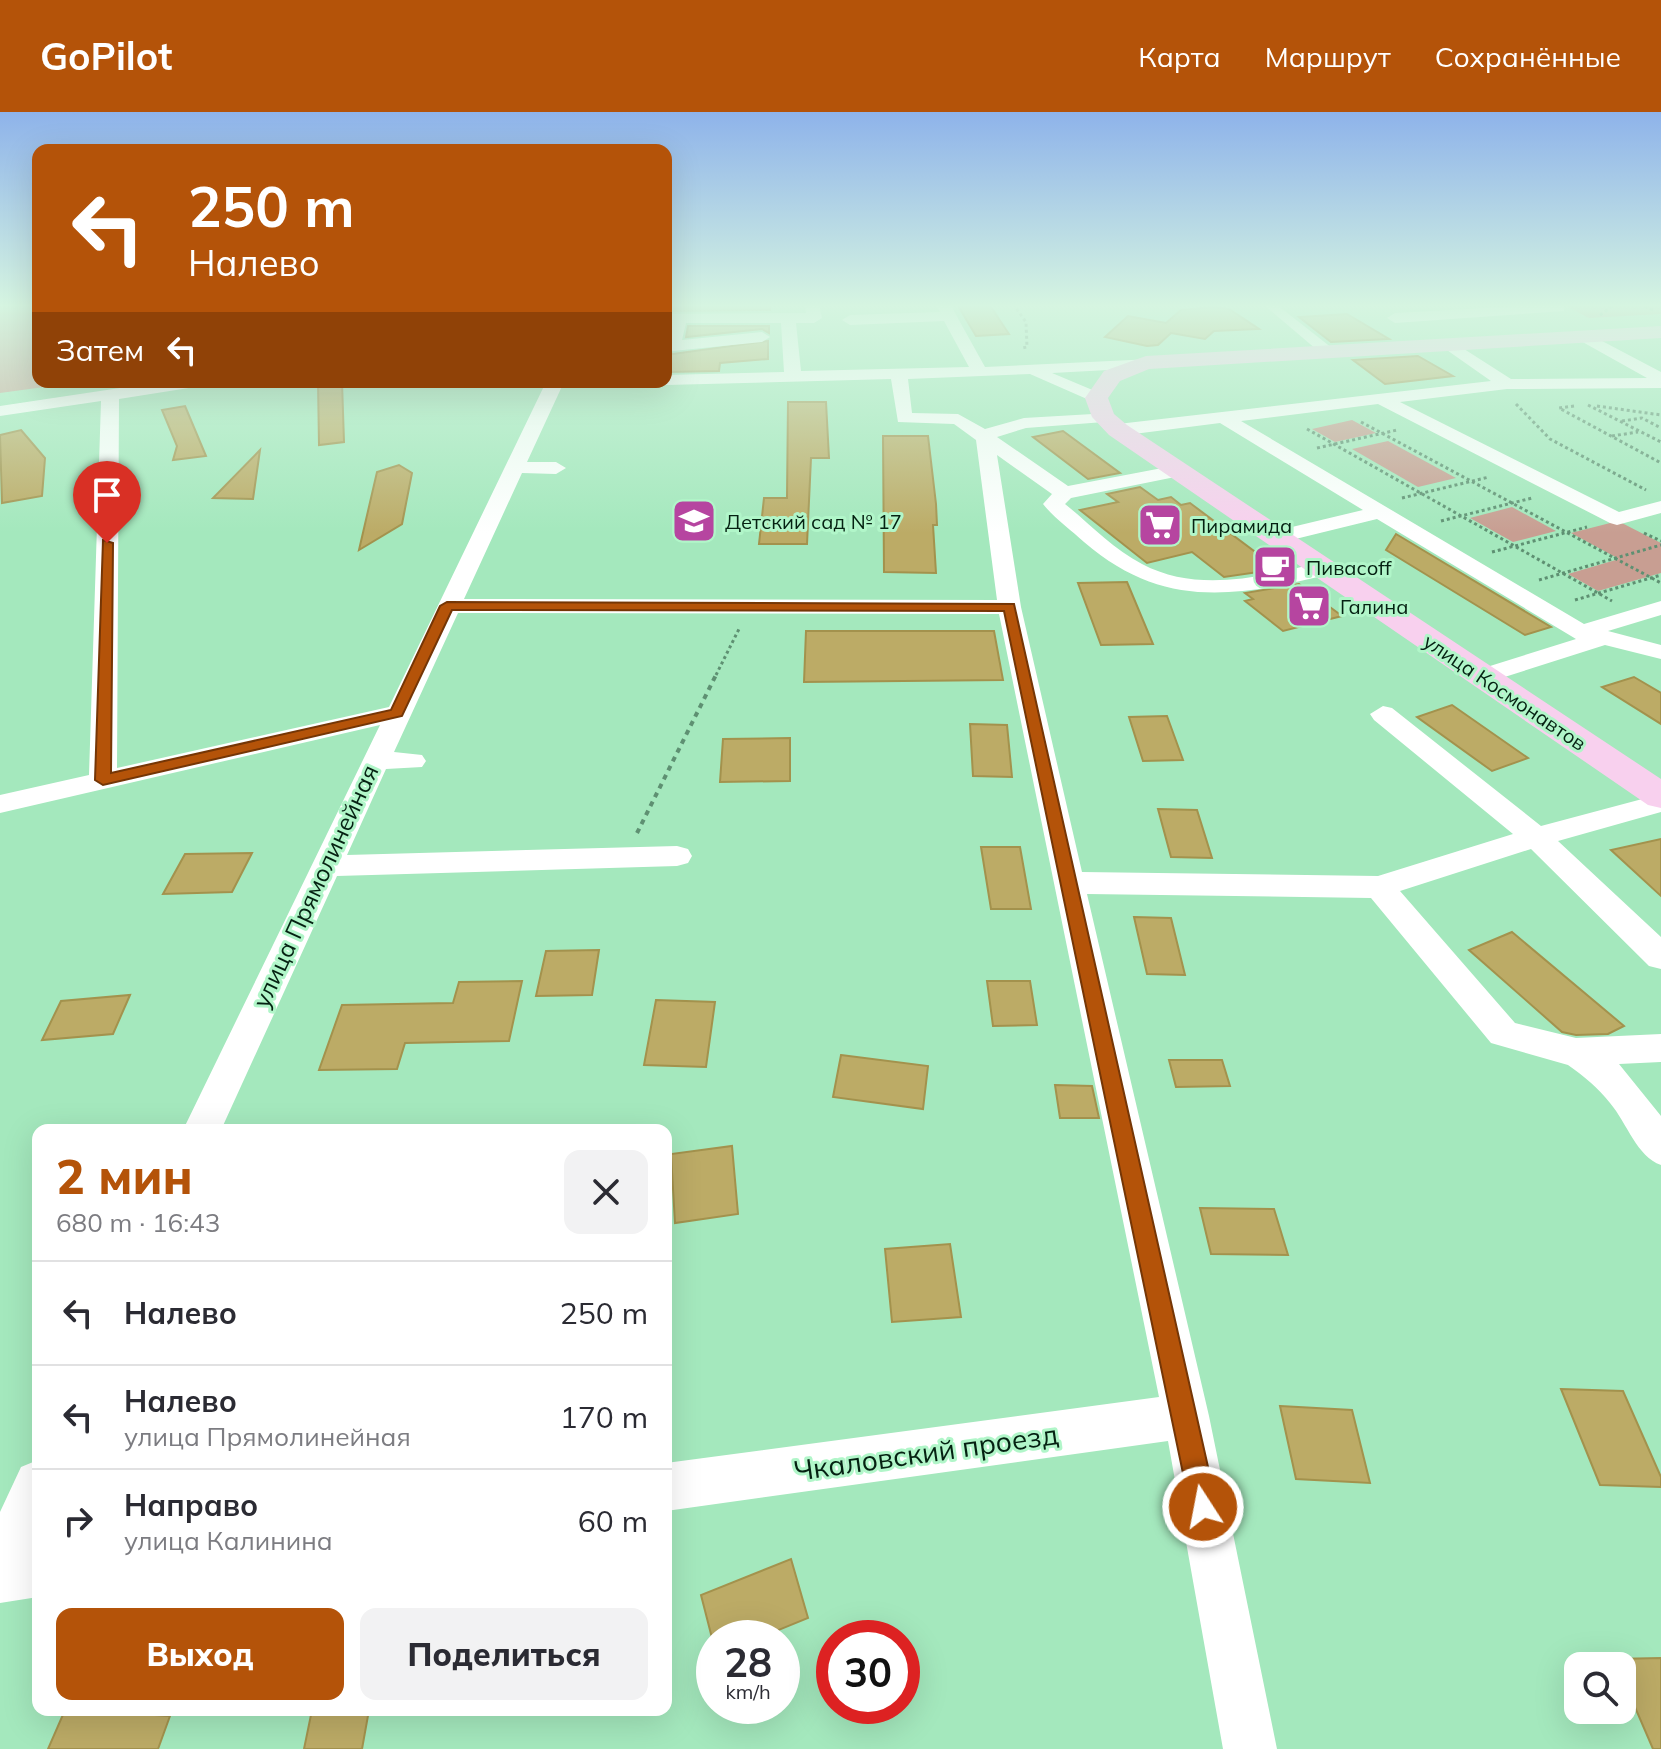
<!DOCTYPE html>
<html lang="ru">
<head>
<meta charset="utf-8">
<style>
	:root { --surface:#fff; --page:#f2f2f3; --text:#2b2b33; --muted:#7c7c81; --line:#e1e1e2; --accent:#b45309 }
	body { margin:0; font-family:Mulish,sans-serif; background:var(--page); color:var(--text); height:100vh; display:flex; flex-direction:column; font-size:30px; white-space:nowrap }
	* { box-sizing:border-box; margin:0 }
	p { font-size:26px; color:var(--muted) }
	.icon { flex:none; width:44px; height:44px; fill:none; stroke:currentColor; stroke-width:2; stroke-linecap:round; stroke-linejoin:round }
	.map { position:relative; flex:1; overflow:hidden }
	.drawer { position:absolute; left:32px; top:1012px; width:640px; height:592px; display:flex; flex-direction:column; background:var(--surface); border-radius:16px; box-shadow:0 8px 32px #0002 }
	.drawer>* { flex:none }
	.hud { position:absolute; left:32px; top:32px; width:640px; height:244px; border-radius:16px; box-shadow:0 8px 32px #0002; background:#b45309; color:#fff; overflow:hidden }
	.buttons { position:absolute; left:1564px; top:1540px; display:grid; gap:16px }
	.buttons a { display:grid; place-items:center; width:72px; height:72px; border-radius:16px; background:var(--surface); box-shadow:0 8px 32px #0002; font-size:40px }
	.speed { position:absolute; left:696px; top:1508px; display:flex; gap:16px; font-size:40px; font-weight:700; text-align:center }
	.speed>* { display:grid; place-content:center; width:104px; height:104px; border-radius:50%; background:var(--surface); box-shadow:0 8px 32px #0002; line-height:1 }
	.speed small { font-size:20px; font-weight:400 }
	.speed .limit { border:12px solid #d22; background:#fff; color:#111 }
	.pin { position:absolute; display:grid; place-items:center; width:68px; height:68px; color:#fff; margin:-82px -34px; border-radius:50% 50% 50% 0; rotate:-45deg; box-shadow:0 0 8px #0007 }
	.pin .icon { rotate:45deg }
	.me { position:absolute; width:88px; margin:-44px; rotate:349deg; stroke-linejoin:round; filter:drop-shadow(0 0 6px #0008) }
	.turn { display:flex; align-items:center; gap:28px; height:168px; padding:0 24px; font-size:36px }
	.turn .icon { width:104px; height:104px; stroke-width:2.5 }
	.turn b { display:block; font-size:56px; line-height:68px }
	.then { display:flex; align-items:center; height:76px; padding:0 24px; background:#0003; gap:16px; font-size:30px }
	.round { display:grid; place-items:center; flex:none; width:84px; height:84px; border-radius:16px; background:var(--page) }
	.head { display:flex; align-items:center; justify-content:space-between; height:136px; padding:0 24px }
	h1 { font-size:48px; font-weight:800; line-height:60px; color:var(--accent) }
	.cta { display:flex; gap:16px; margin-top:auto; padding:16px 24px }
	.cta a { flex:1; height:92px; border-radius:16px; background:var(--accent); color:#fff; font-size:32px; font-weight:800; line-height:92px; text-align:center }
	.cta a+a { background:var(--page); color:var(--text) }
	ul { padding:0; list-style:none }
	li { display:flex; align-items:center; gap:24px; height:104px; padding:0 24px; border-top:2px solid var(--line) }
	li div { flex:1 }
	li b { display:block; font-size:30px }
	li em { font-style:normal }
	header { display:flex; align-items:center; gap:48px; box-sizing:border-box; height:112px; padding:0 40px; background:var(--accent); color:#fff }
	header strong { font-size:38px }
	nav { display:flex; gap:44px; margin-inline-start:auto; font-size:28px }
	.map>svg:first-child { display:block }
	.green { fill:#c89e92 }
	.building { fill:#bcab66; stroke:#a3924d; stroke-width:2 }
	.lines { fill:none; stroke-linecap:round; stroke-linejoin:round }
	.path-far1 { stroke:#5e9072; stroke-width:3; stroke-dasharray:3 3; stroke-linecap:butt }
	.path { stroke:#5e9072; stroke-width:4; stroke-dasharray:5 5; stroke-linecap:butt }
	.minor { fill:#fff; fill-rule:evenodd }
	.major { fill:#f8d0ee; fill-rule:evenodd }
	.route { fill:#b45309; stroke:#753606; stroke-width:2 }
	.labels { text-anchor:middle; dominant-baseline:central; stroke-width:6; stroke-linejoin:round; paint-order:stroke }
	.far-poi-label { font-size:20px; fill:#052112; stroke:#b1f6c9; text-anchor:start }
	.far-street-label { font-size:20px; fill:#052112; stroke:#b1f6c9 }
	.street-label { font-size:24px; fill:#052112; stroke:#b1f6c9 }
	.near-street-label { font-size:28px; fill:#052112; stroke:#b1f6c9 }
</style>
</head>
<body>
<header>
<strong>GoPilot</strong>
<nav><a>Карта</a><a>Маршрут</a><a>Сохранённые</a></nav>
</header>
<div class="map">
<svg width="1661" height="1637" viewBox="0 0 1661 1637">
	<rect width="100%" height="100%" fill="#a4e8bd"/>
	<g class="green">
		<path d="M0 192H38V270H81L0 281Z"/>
		<path d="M1562 192H1661V202L1589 206Z"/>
		<path d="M1352 308 1376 321 1335 330 1312 317Z"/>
		<path d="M1388 329 1456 366 1418 375 1352 337Z"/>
		<path d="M1512 395 1556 419 1513 430 1470 406Z"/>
		<path d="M1618 409 1661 431V461L1598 479 1568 462 1619 447 1571 421Z"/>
	</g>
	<g class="building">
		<path d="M666 192H770V198L666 199Z"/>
		<path d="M957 192H989L1009 222 976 224Z"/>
		<path d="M1214 195 1229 197 1259 217 1214 219 1205 227 1171 221 1158 233 1147 234 1105 225 1128 204 1166 211 1181 198Z"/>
		<path d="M1347 202 1389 227 1331 230 1299 205Z"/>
		<path d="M688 214H769V221L762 217 686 225Z"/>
		<path d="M768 229V247L720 251 719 259 666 260V238L673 242Z"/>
		<path d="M1418 244 1453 264 1385 272 1353 248Z"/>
		<path d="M318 270H342L344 330 319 333Z"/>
		<path d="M788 290H826L829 346H811L807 432H759L764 386H787Z"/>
		<path d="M185 294 206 344 173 348 177 334 162 298Z"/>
		<path d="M21 318 45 346 42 384 2 391 0 323Z"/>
		<path d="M1063 319 1120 361 1088 367 1033 325Z"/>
		<path d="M883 324H928L936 392 937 413H933L936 461 884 460Z"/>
		<path d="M260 338 253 387 213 386Z"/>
		<path d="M399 353 412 361 402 412 359 438 377 360Z"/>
		<path d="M1140 375 1158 388 1171 385 1181 393 1190 391 1278 457 1224 465 1192 440 1147 451 1080 398 1118 390 1107 382Z"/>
		<path d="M1396 422 1551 515 1525 523 1386 438Z"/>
		<path d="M1127 470 1153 532 1101 533 1078 471Z"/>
		<path d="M1299 472 1342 504 1283 519 1245 489 1253 487 1245 481Z"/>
		<path d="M806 519H994L1003 568 804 570Z"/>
		<path d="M1634 565 1661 581V612L1602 575Z"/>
		<path d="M1452 593 1528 646 1492 659 1417 605Z"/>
		<path d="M1167 604 1183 648 1143 649 1129 605Z"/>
		<path d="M970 612 1007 613 1012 665 973 664Z"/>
		<path d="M790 626V669L720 670 723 627Z"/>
		<path d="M1158 697 1197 698 1212 746 1171 745Z"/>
		<path d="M1661 727V784L1611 738Z"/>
		<path d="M981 735H1020L1031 797H991Z"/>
		<path d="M252 741 232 780 163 782 185 742Z"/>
		<path d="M1134 805 1171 806 1185 863 1147 862Z"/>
		<path d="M1512 820 1624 914 1608 922 1576 923 1562 920 1469 838Z"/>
		<path d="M599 838 592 883 536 884 546 839Z"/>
		<path d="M522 869 509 929 405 931 397 957 319 958 342 893 453 891 459 870Z"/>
		<path d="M987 869H1030L1037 913 993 914Z"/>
		<path d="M130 883 113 922 42 928 61 889Z"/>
		<path d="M656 888 715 890 706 955 644 953Z"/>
		<path d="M841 943 928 954 923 997 833 985Z"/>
		<path d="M1169 948H1222L1230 974 1176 975Z"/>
		<path d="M1055 973 1092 974 1099 1006H1060Z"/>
		<path d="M732 1034 738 1102 675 1111 671 1042Z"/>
		<path d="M1200 1096 1274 1097 1288 1143 1211 1142Z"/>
		<path d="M950 1132 961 1205 892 1210 885 1137Z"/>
		<path d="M1561 1277 1623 1279 1661 1365V1375L1600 1373Z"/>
		<path d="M1280 1294 1352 1298 1370 1371 1296 1367Z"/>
		<path d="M791 1447 808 1506 759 1526H712L701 1483Z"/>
		<path d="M1661 1546V1637H1653L1622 1565V1554H1617L1614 1547Z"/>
		<path d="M65 1598H79L170 1604 158 1637H48Z"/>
		<path d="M312 1598H369L362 1637H304Z"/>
	</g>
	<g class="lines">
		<g class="path-far1">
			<path d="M1013 192 1026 210 1027 235 1022 236"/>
			<path d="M1639 192 1653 198"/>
			<path d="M1600 203 1615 192"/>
			<path d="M1516 292 1550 327 1646 378"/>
			<path d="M1588 293 1661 330"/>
			<path d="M1574 294 1559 296 1661 351"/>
			<path d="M1597 294 1661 303"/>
			<path d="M1622 309 1642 306 1661 316"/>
			<path d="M1361 310 1661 471"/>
			<path d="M1307 317 1612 489"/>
			<path d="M1612 324 1638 320"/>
			<path d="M1317 336 1397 318"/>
			<path d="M1402 386 1489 365"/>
			<path d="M1441 409 1532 386"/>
			<path d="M1644 421 1661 429"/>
			<path d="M1492 440 1587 415"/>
			<path d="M1539 468 1661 433"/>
			<path d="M1575 488 1661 463"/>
			<path d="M716 563 740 515"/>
		</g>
		<path class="path" d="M637 721 717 561"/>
		<g class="minor">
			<path d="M805 192H819L822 206 814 211H796L801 259 969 255 944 209 850 213 842 208 850 203 940 200 936 192H950L985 255 1152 247 1154 251 1146 256 1052 261 1102 282V290L1096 291 1030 262 908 267 912 301 958 302 985 317 1024 306 1110 301V309L1104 310 1026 316 997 325 1068 374 1178 353 1185 355 1188 359 1185 363 1071 386 1065 392C1090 412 1113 437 1142 452 1199 482 1263 464 1322 450L1333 457 1330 462C1236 485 1163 498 1084 430 1071 418 1054 406 1043 392L1052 382 997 343 1021 495 1082 760 1378 764 1513 722 1374 608 1370 602 1383 594 1392 596 1541 714 1661 682V700L1558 729 1661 825V857L1649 854 1531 737 1400 779 1515 911 1576 926 1661 922V950L1619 952 1661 1004V1053C1637 1045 1627 1011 1610 991 1598 976 1584 964 1568 953L1491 931 1371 786 1087 782 1209 1304 1277 1637H1223L1168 1329 666 1399V1351L1159 1285 999 502 458 501 394 640 422 643 426 649 422 655 386 657 347 743 677 734 688 737 692 744 688 751 677 754 337 764 221 1018H183L380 613 0 701V683L89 663 101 289 0 304V294L160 270H204L195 275 119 287 117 656 389 595 546 270H564L527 350H556L566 356 556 362 522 361 464 487 997 488 976 328 954 312 898 310 891 267 666 273 659 270H666V263L784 260 781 211H686L682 228 762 220 770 225 762 230 673 239 666 235 670 212H666V202L806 201Z"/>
			<path d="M1263 192H1276L1337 240 1323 243Z"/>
			<path d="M1558 192 1564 193V199L1395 211 1387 206 1395 201Z"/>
			<path d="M1585 220 1661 260V276L1507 277 1400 290 1619 400 1661 389V401L1617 413 1610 411 1378 292 1241 309 1584 512 1661 489V503L1608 519 1661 533V547L1605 533 1492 569H1474L1470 564 1474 559 1576 527 1377 407 1275 432 1267 431 1264 426 1267 421 1363 398 1220 311 1118 324 1109 318 1118 312 1491 269 1444 236 1442 233 1450 228 1511 267 1647 266 1579 228 1577 225Z"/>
			<path d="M38 1348V1426L33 1436 38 1435V1485L0 1491V1400L21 1355Z"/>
		</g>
		<path class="major" d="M1661 214V226L1149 257 1120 269 1108 286 1114 302 1127 313 1661 667V696L1648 693 1109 323 1092 305 1085 286 1104 259 1146 244Z"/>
	</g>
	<linearGradient id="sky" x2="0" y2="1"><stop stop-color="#8eb3ea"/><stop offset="0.46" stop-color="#d6f5e1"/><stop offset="1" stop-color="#d6f5e1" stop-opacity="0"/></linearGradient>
	<rect width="1661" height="421" fill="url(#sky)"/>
	<path class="route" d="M103 428 113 431 111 661 391 598 440 494 447 490 1014 492 1217 1395 1213 1405 1203 1409 1194 1405 1190 1395 1004 499 452 498 402 604 103 673 95 668Z"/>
	<defs>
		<g id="school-square" transform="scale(2.3)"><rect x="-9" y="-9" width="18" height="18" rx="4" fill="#b645a0" stroke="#b1f6c9"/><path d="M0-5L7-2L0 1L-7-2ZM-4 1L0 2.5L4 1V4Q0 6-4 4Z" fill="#fff"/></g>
		<g id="supermarket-square" transform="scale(2.3)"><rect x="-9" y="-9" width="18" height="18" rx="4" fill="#b645a0" stroke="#b1f6c9"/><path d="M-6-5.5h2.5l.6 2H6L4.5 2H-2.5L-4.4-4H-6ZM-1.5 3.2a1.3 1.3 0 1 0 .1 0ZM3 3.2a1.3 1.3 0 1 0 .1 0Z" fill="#fff"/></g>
		<g id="cafe-square" transform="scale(2.3)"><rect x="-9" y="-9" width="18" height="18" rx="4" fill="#b645a0" stroke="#b1f6c9"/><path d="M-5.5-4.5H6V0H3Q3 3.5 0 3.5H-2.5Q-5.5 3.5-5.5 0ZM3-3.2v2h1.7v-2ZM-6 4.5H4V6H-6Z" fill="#fff"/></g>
	</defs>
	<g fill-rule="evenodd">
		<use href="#school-square" x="694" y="409"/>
		<use href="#supermarket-square" x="1160" y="413"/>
		<use href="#cafe-square" x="1275" y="455"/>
		<use href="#supermarket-square" x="1309" y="494"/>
	</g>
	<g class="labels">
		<g class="far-poi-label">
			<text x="725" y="409">Детский сад № 17</text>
			<text x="1191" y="413">Пирамида</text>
			<text x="1306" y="455">Пивасоff</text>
			<text x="1340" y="494">Галина</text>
		</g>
		<g class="far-street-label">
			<text transform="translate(1505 580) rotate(34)">улица Космонавтов</text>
		</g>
		<g class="street-label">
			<text transform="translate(315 774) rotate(-65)">улица Прямолинейная</text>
		</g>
		<g class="near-street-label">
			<text transform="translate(926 1340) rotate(-8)">Чкаловский проезд</text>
		</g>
	</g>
</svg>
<div class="buttons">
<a><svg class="icon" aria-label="search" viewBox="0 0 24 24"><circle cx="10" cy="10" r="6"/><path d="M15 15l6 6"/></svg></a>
</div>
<div class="speed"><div>28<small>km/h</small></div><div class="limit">30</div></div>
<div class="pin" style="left:107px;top:431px;background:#d93025"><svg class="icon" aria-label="arrive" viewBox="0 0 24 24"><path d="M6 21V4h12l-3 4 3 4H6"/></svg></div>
<svg class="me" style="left:1203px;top:1395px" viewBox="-20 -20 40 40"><circle r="17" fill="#b45309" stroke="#fff" stroke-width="3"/><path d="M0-11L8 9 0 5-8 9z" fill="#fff"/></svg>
<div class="hud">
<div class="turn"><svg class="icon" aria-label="left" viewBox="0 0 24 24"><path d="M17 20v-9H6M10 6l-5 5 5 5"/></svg><div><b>250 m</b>Налево</div></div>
<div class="then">Затем<svg class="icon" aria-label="left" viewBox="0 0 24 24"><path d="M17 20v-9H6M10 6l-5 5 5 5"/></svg></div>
</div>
<section class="drawer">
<div class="head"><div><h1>2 мин</h1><p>680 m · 16:43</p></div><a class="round"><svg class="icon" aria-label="close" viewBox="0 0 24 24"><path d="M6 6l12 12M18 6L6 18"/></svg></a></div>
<ul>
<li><svg class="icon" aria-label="left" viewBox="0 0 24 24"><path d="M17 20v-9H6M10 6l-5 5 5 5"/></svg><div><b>Налево</b></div><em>250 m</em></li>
<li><svg class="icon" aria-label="left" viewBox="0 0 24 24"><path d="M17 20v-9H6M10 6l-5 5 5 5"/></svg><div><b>Налево</b><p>улица Прямолинейная</p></div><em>170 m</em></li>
<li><svg class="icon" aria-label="right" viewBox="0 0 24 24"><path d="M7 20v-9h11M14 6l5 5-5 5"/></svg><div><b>Направо</b><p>улица Калинина</p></div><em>60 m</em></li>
</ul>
<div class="cta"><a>Выход</a><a>Поделиться</a></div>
</section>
</div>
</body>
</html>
